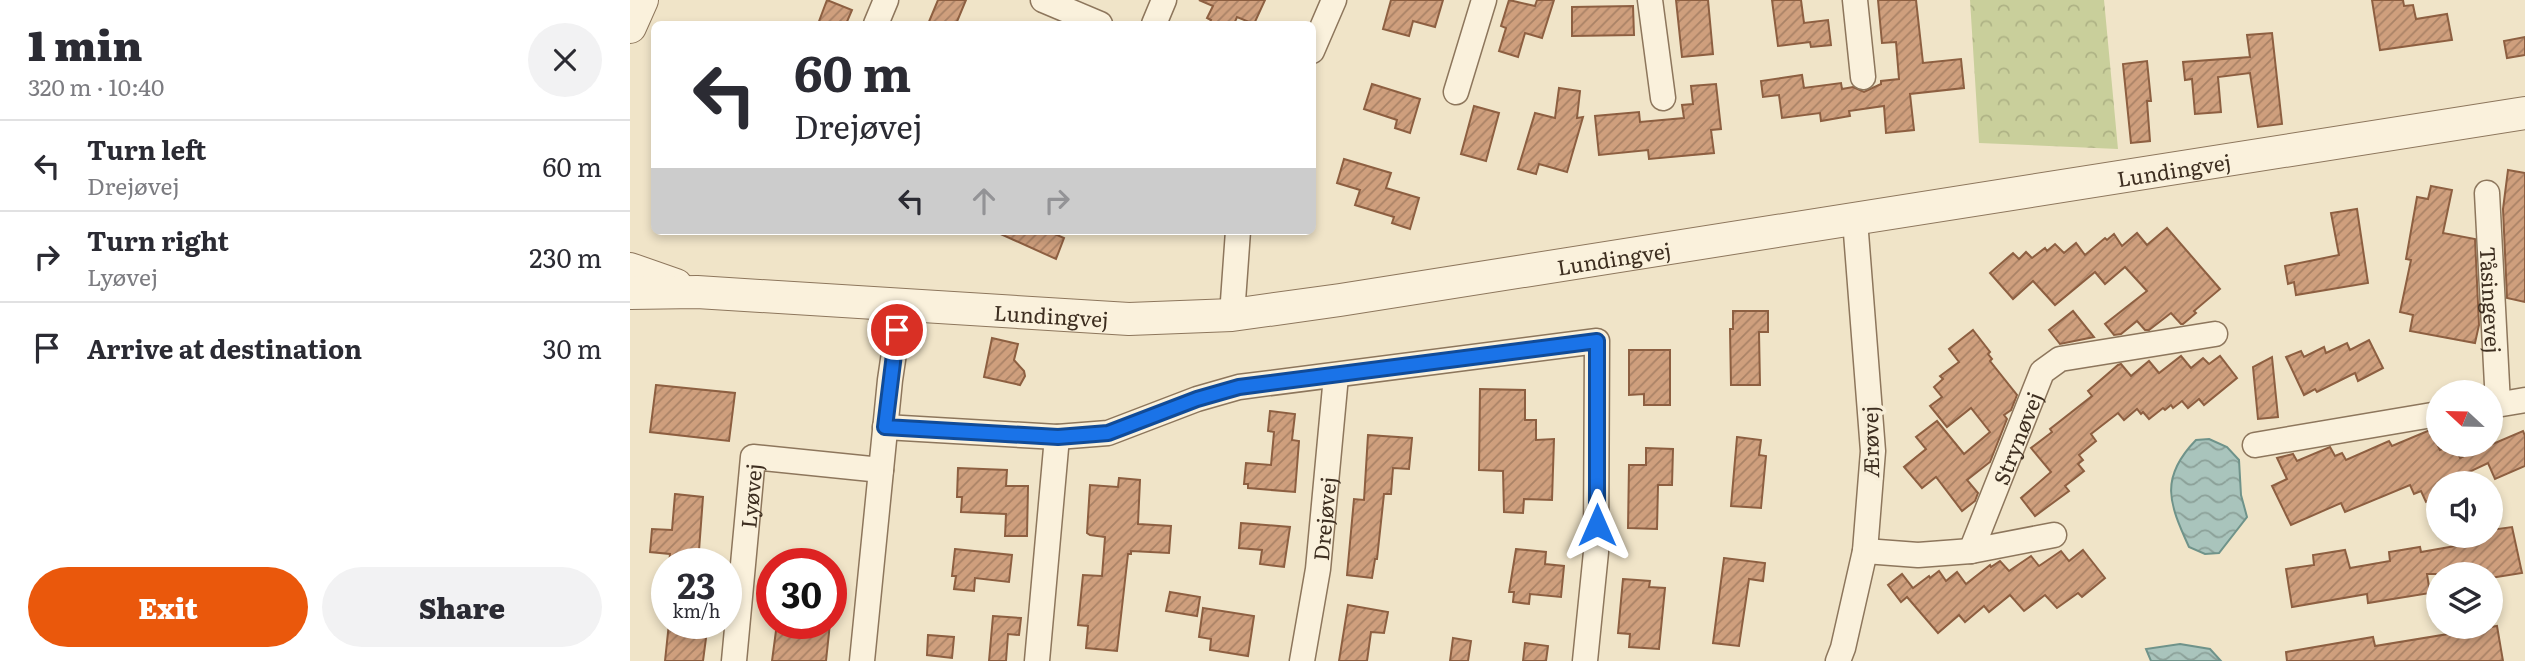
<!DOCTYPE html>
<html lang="en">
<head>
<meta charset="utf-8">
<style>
	:root { --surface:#fff; --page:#f2f2f3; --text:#2b2b33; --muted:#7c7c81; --line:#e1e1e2; --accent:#ea580c }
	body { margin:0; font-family:Literata,serif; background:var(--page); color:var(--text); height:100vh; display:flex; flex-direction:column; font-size:26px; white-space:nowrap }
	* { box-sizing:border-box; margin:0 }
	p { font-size:23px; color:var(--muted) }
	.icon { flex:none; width:38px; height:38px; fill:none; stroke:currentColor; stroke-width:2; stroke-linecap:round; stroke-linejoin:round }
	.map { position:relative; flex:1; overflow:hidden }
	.panel { display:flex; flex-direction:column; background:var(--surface); width:630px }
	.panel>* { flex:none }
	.banner { position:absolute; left:21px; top:21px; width:665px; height:214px; border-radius:10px; box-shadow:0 4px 10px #0003; background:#fff; color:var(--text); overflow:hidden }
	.needle { width:46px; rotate:292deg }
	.fabs { position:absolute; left:1796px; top:380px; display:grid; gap:14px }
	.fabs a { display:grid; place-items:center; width:77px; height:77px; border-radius:50%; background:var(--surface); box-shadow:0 4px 10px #0003; font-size:35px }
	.speed { position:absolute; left:21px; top:548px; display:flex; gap:14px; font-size:35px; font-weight:700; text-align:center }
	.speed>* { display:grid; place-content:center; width:91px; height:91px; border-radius:50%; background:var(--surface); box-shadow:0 4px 10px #0003; line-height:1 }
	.speed small { font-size:18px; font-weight:400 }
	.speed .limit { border:10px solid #d22; background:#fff; color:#111 }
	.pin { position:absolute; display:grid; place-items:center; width:60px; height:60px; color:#fff; margin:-30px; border:4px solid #fff; border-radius:50%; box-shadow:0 2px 7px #0007 }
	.me { position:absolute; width:77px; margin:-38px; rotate:0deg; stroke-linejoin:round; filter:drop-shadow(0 0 5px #0008) }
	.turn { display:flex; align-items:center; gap:24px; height:147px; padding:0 28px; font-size:32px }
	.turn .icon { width:91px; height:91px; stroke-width:2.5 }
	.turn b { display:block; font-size:49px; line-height:60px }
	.lanes { display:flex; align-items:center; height:66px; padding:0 28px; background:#0003; justify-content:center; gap:35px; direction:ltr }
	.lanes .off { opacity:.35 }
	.round { display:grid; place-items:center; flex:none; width:74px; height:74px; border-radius:37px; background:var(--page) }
	.overview { display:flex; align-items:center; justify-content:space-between; height:119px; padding:0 28px }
	h1 { font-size:42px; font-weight:800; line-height:52px }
	.cta { display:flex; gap:14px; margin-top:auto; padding:14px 28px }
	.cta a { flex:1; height:80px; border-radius:42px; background:var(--accent); color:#fff; font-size:28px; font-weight:800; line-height:80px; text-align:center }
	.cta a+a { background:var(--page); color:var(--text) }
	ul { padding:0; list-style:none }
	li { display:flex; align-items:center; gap:21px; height:91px; padding:0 28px; border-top:2px solid var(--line) }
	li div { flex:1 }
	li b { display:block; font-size:26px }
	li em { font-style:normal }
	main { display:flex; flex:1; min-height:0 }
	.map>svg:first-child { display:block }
	.park { fill:url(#park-crowns) }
	.water { fill:url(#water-waves); stroke:#6f938a; stroke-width:2 }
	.building { fill:url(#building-hatch); stroke:#8d5f41; stroke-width:2 }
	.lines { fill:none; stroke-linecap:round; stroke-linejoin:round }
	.minor-casing { stroke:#8d765c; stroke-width:27 }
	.tertiary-casing { stroke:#8d765c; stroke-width:34 }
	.minor { stroke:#faf1dc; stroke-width:24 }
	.tertiary { stroke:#faf1dc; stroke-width:32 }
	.route-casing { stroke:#114b97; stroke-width:18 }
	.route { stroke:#1a73e8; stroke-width:12 }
	.labels { text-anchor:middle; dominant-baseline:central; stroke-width:7; stroke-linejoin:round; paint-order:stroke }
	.street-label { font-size:21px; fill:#3d2e20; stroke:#f7eed8 }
</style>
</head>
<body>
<main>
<section class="panel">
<div class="overview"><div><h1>1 min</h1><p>320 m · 10:40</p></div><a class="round"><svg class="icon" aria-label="close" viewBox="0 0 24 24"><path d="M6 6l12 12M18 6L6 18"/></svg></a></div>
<ul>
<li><svg class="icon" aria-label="left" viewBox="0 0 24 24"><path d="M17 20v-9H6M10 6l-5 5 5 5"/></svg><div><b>Turn left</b><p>Drejøvej</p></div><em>60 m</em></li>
<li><svg class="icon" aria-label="right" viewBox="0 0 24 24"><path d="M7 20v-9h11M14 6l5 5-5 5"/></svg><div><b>Turn right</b><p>Lyøvej</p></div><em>230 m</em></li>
<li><svg class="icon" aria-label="arrive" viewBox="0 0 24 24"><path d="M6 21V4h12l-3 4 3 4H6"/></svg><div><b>Arrive at destination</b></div><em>30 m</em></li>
</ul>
<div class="cta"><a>Exit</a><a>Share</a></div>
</section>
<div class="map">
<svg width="1895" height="661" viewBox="0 0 1895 661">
	<defs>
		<pattern id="park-crowns" width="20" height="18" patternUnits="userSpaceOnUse" patternTransform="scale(1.75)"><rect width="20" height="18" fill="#c9cf9b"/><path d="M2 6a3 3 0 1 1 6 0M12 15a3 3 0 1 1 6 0" fill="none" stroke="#aeb285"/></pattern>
		<pattern id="water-waves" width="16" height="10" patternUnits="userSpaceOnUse" patternTransform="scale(1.75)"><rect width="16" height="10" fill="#a9c4bc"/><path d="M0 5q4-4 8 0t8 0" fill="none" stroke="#8ba098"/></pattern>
		<pattern id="building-hatch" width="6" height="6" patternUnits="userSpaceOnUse" patternTransform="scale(1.75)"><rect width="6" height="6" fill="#cf9f7d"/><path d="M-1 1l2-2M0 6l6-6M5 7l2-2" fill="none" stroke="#a98266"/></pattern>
	</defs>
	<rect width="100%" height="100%" fill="#f0e4c8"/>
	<path class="park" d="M1340 0H1474L1488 149 1349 143Z"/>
	<g class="water">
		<path d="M1579 439 1597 447 1609 460 1611 495 1617 517 1589 553 1575 554 1559 547C1539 503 1529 478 1566 440Z"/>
		<path d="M1550 644 1580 649 1591 661H1521L1516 649Z"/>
	</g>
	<g class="building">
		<path d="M197 0 222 10 216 24H188Z"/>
		<path d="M308 0H336L326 24H298Z"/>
		<path d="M569 0H635L624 24 607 17 604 24H579L581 20 577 18 583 6Z"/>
		<path d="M761 0H813L805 27 783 21 779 36 753 29Z"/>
		<path d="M879 0 905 6 907 0H924L912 38 895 33 888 57 869 51 876 28 871 26Z"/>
		<path d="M1046 0H1078L1083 54 1052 57Z"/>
		<path d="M1142 0H1171L1174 23 1198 20 1201 45 1181 47 1180 42 1148 46Z"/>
		<path d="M1248 0H1286L1293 63 1331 59 1334 88 1280 94 1284 130 1256 133 1254 106 1219 111 1220 116 1191 121 1190 113 1152 118 1149 95 1133 97 1131 81 1172 75 1174 88 1211 83 1212 89 1223 87 1234 92 1251 84V81L1269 79 1266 42 1252 43Z"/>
		<path d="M1742 0H1773L1774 6 1783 5 1786 19 1817 14 1822 40 1750 50Z"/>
		<path d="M1003 6 1004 35 942 36V7Z"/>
		<path d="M1642 33 1652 124 1628 127 1620 73 1588 77 1591 112 1565 114 1562 79 1555 80 1553 62 1620 57 1617 35Z"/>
		<path d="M1895 37V55L1877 58 1874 41Z"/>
		<path d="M1517 61 1521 101H1517L1520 141 1501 143 1493 64Z"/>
		<path d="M742 84 790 99 780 133 765 128 767 120 734 109Z"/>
		<path d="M1086 84 1091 129 1081 130 1084 153 1019 159 1018 150 969 155 965 116 1009 112 1010 122 1054 118 1052 105 1063 104 1061 86Z"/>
		<path d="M929 88 950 91 947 118 953 117 937 172 909 164 906 174 888 169 905 113 925 118Z"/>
		<path d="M844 106 869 113 856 161 831 154Z"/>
		<path d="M714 159 761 173 756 188 789 198 780 229 762 223 764 217 725 205 730 190 707 183Z"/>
		<path d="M1878 170 1895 173V302L1877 298 1873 209Z"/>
		<path d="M1801 186 1822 190 1813 233 1845 239 1849 325 1845 343 1780 331 1783 315 1770 312 1781 260 1776 259 1787 197 1798 199Z"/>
		<path d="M1727 209 1738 283 1666 295 1664 282 1658 284 1655 266 1709 255 1701 213Z"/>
		<path d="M1537 228 1590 289 1564 311 1566 313 1553 324H1551L1541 313 1519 330H1515L1507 321 1491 334 1484 335 1475 324 1517 291 1495 267 1475 284 1465 272 1425 305 1403 281 1383 299 1360 273 1383 253 1389 259 1396 252 1402 258 1415 248 1417 251 1425 244 1434 253 1446 243 1455 255 1475 238 1477 240 1484 234 1492 246 1507 233 1517 245Z"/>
		<path d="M364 231H418L434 238 426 259Z"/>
		<path d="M1103 311H1138V332H1129L1130 385H1101L1100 329H1103Z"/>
		<path d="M1443 311 1464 337 1430 344 1419 330Z"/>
		<path d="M1343 330 1360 352 1358 354 1362 359 1360 361 1387 395 1381 410 1374 415 1377 419 1360 462 1337 480 1348 493 1345 501 1332 511 1306 477 1292 488 1274 467 1296 449 1286 437 1307 421 1334 454 1360 432 1341 408 1317 427 1300 406 1312 397 1304 387 1313 379 1310 376 1329 362 1319 349Z"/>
		<path d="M362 338 388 344 384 360 394 371 395 376 390 385 354 377Z"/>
		<path d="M1739 340 1753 368 1728 381 1725 373 1687 392 1685 389 1674 395 1656 357 1671 351 1674 357 1694 347 1696 353 1717 343 1720 350Z"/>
		<path d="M999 350H1040V405H1014V394L999 395Z"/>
		<path d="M1551 356 1561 368 1573 358 1579 364 1590 356 1607 378 1574 405 1569 399 1558 408 1552 401 1543 408 1541 405 1535 410 1533 408 1519 419 1513 412 1511 414 1507 409 1494 420 1488 413 1461 434 1466 441 1449 455 1453 460 1448 464 1454 471 1435 486 1439 491 1405 516 1391 498 1421 472 1401 448 1422 432 1420 429 1462 396 1458 391 1488 365 1491 364 1501 376 1519 361 1529 373Z"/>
		<path d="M1642 357 1648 417 1628 419 1623 367Z"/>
		<path d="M26 385 105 393 99 441 20 432Z"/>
		<path d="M850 389 895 390V420H906V440L924 439 922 500 894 499 893 513 874 512 873 471 849 470Z"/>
		<path d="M640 411 665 414 662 440 669 441 665 492 618 488V484H614L616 463 641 465 644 432 638 431Z"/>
		<path d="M1800 430 1810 450 1824 444 1830 458 1893 431 1895 436V466L1865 479 1858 463 1826 478 1828 483H1808V496L1796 502 1791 491 1784 494 1780 485 1715 512 1711 503 1661 525 1642 486 1657 479 1647 458 1663 454 1667 461 1700 447 1705 456 1712 453 1716 460 1759 441 1762 446Z"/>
		<path d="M738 435 782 438 779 469 763 468 761 494H754L747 559H745L742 578 717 575 724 499 734 500Z"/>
		<path d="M1107 437 1131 440 1129 455 1136 456 1131 508 1101 506Z"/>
		<path d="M1016 448 1043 449 1042 485H1028L1027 529 998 528 999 465H1016Z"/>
		<path d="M328 468 377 470 376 486H398L397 536H375L376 514 331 512 332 497H327Z"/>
		<path d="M489 478 510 480 508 524 541 526 539 553 501 551V554H498L487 651 456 648 458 626 448 625 453 575 472 576 475 537 460 535 457 533 460 485 488 487Z"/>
		<path d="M45 494 73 497 68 564H39L40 554 20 552 22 529 42 530Z"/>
		<path d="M611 523 660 527 654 567 630 564 632 550 609 548Z"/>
		<path d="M1882 527 1892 573 1860 578V574H1797L1800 593 1738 603 1737 594 1662 607 1656 569 1684 565 1683 555 1715 550 1720 568 1760 561 1759 552 1790 547 1791 552 1831 545 1829 536H1860V530Z"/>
		<path d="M325 549 382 555 379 582 345 578 344 591 324 589 326 576H322Z"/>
		<path d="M886 549 916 552 915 564 934 566 931 597 900 594 899 604 883 602 884 592H879Z"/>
		<path d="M1453 550 1475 578 1452 597 1448 593 1427 608 1415 595 1394 611 1380 595 1359 612 1354 606 1335 622 1329 615 1308 633 1277 597 1271 602 1258 585 1272 574 1283 588 1299 576 1300 578 1309 571 1316 581 1327 572 1336 584 1360 565 1361 567 1370 561 1379 571 1401 556 1409 566 1431 551 1439 561Z"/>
		<path d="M1094 558 1135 563 1133 581 1119 579 1109 646 1083 643Z"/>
		<path d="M993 579 1020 581 1019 587 1035 588 1029 649 999 647 1000 634 988 633Z"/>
		<path d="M540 592 570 597 567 616 536 611Z"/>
		<path d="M718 605 758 612 754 633 741 632 737 661H709Z"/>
		<path d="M573 608 624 616 618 656 580 650 581 639 569 637Z"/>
		<path d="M363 616 391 618 389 635 378 634 376 661H359Z"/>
		<path d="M39 623H78L73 661H35Z"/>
		<path d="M147 623H200L196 661H142Z"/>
		<path d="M1867 626 1873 661H1657L1656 652 1743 637 1745 646Z"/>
		<path d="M298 635 324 637 322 658 297 655Z"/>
		<path d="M823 638 841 641 838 661H820Z"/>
		<path d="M895 643 918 646 916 661H893Z"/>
	</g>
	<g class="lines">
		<g class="minor-casing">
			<g id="minor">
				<path d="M413 0 470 24"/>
				<path d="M1020 0 1033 98"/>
				<path d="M1225 0 1233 77"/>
				<path d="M246 24 256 0"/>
				<path d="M524 24 534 0"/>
				<path d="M682 51 704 0"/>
				<path d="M826 92 854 0"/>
				<path id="s1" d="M1857 193 1868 404"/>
				<path d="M602 315 608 231"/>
				<path d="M1860 406 1895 400"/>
				<path d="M255 427 427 437 478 433 567 399 609 387 967 341 966 552 955 661"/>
				<path d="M1625 445 1808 414"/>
				<path d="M1235 551 1288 555 1341 551 1424 535"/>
				<path id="s2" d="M1341 551 1412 372 1430 359 1585 334"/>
				<path id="s3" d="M104 661 123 457 251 470"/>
				<path d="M232 661 260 380 271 306"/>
				<path d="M407 661 427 437"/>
				<path id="s4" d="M672 661 688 569 706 376"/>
				<path d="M1208 661 1213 648 1235 551 1243 451 1225 220"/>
			</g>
		</g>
		<g class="tertiary-casing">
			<g id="tertiary">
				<path d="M0 27 12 0"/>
				<path d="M0 269 46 285"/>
				<path id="s5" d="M0 293 67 292 499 319 602 315 710 300 1895 113"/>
			</g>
		</g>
		<use href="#minor" class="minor"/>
		<use href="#tertiary" class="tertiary"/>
	</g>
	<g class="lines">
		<g class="route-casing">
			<path id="route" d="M267 330 255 427 428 437 478 433 567 399 609 387 967 341V525"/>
		</g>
		<use href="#route" class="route"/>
	</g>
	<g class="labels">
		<g class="street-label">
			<text stroke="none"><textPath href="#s5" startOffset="1556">Lundingvej</textPath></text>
			<text stroke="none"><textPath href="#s5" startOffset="989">Lundingvej</textPath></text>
			<text stroke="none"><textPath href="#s1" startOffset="107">Tåsingevej</textPath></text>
			<text stroke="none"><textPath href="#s5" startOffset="422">Lundingvej</textPath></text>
			<text stroke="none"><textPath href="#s2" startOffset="122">Strynøvej</textPath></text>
			<text transform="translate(1239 442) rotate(-91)">Ærøvej</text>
			<text stroke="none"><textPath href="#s3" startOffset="166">Lyøvej</textPath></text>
			<text stroke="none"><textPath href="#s4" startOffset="144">Drejøvej</textPath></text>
		</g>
	</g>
</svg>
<div class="fabs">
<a><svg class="needle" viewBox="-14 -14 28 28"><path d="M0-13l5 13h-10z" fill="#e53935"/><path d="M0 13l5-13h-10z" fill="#7c7c81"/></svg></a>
<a><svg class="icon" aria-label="sound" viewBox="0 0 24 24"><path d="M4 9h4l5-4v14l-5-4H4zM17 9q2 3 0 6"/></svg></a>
<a><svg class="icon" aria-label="layers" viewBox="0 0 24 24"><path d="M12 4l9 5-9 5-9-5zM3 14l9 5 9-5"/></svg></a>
</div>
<div class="speed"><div>23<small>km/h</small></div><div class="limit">30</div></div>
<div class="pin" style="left:267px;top:330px;background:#d93025"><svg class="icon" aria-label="arrive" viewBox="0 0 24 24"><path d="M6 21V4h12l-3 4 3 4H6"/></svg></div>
<svg class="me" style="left:967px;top:525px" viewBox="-20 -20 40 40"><path d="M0-17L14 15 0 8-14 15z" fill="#1a73e8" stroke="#fff" stroke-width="4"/></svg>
<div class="banner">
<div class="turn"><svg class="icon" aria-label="left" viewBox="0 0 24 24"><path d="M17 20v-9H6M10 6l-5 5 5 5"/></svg><div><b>60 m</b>Drejøvej</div></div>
<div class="lanes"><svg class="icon" aria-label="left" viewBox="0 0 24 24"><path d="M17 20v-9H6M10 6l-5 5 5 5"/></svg><svg class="icon off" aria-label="ahead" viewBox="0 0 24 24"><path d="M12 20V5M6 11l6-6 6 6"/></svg><svg class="icon off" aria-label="right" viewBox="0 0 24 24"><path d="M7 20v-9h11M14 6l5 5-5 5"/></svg></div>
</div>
</div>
</main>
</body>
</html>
